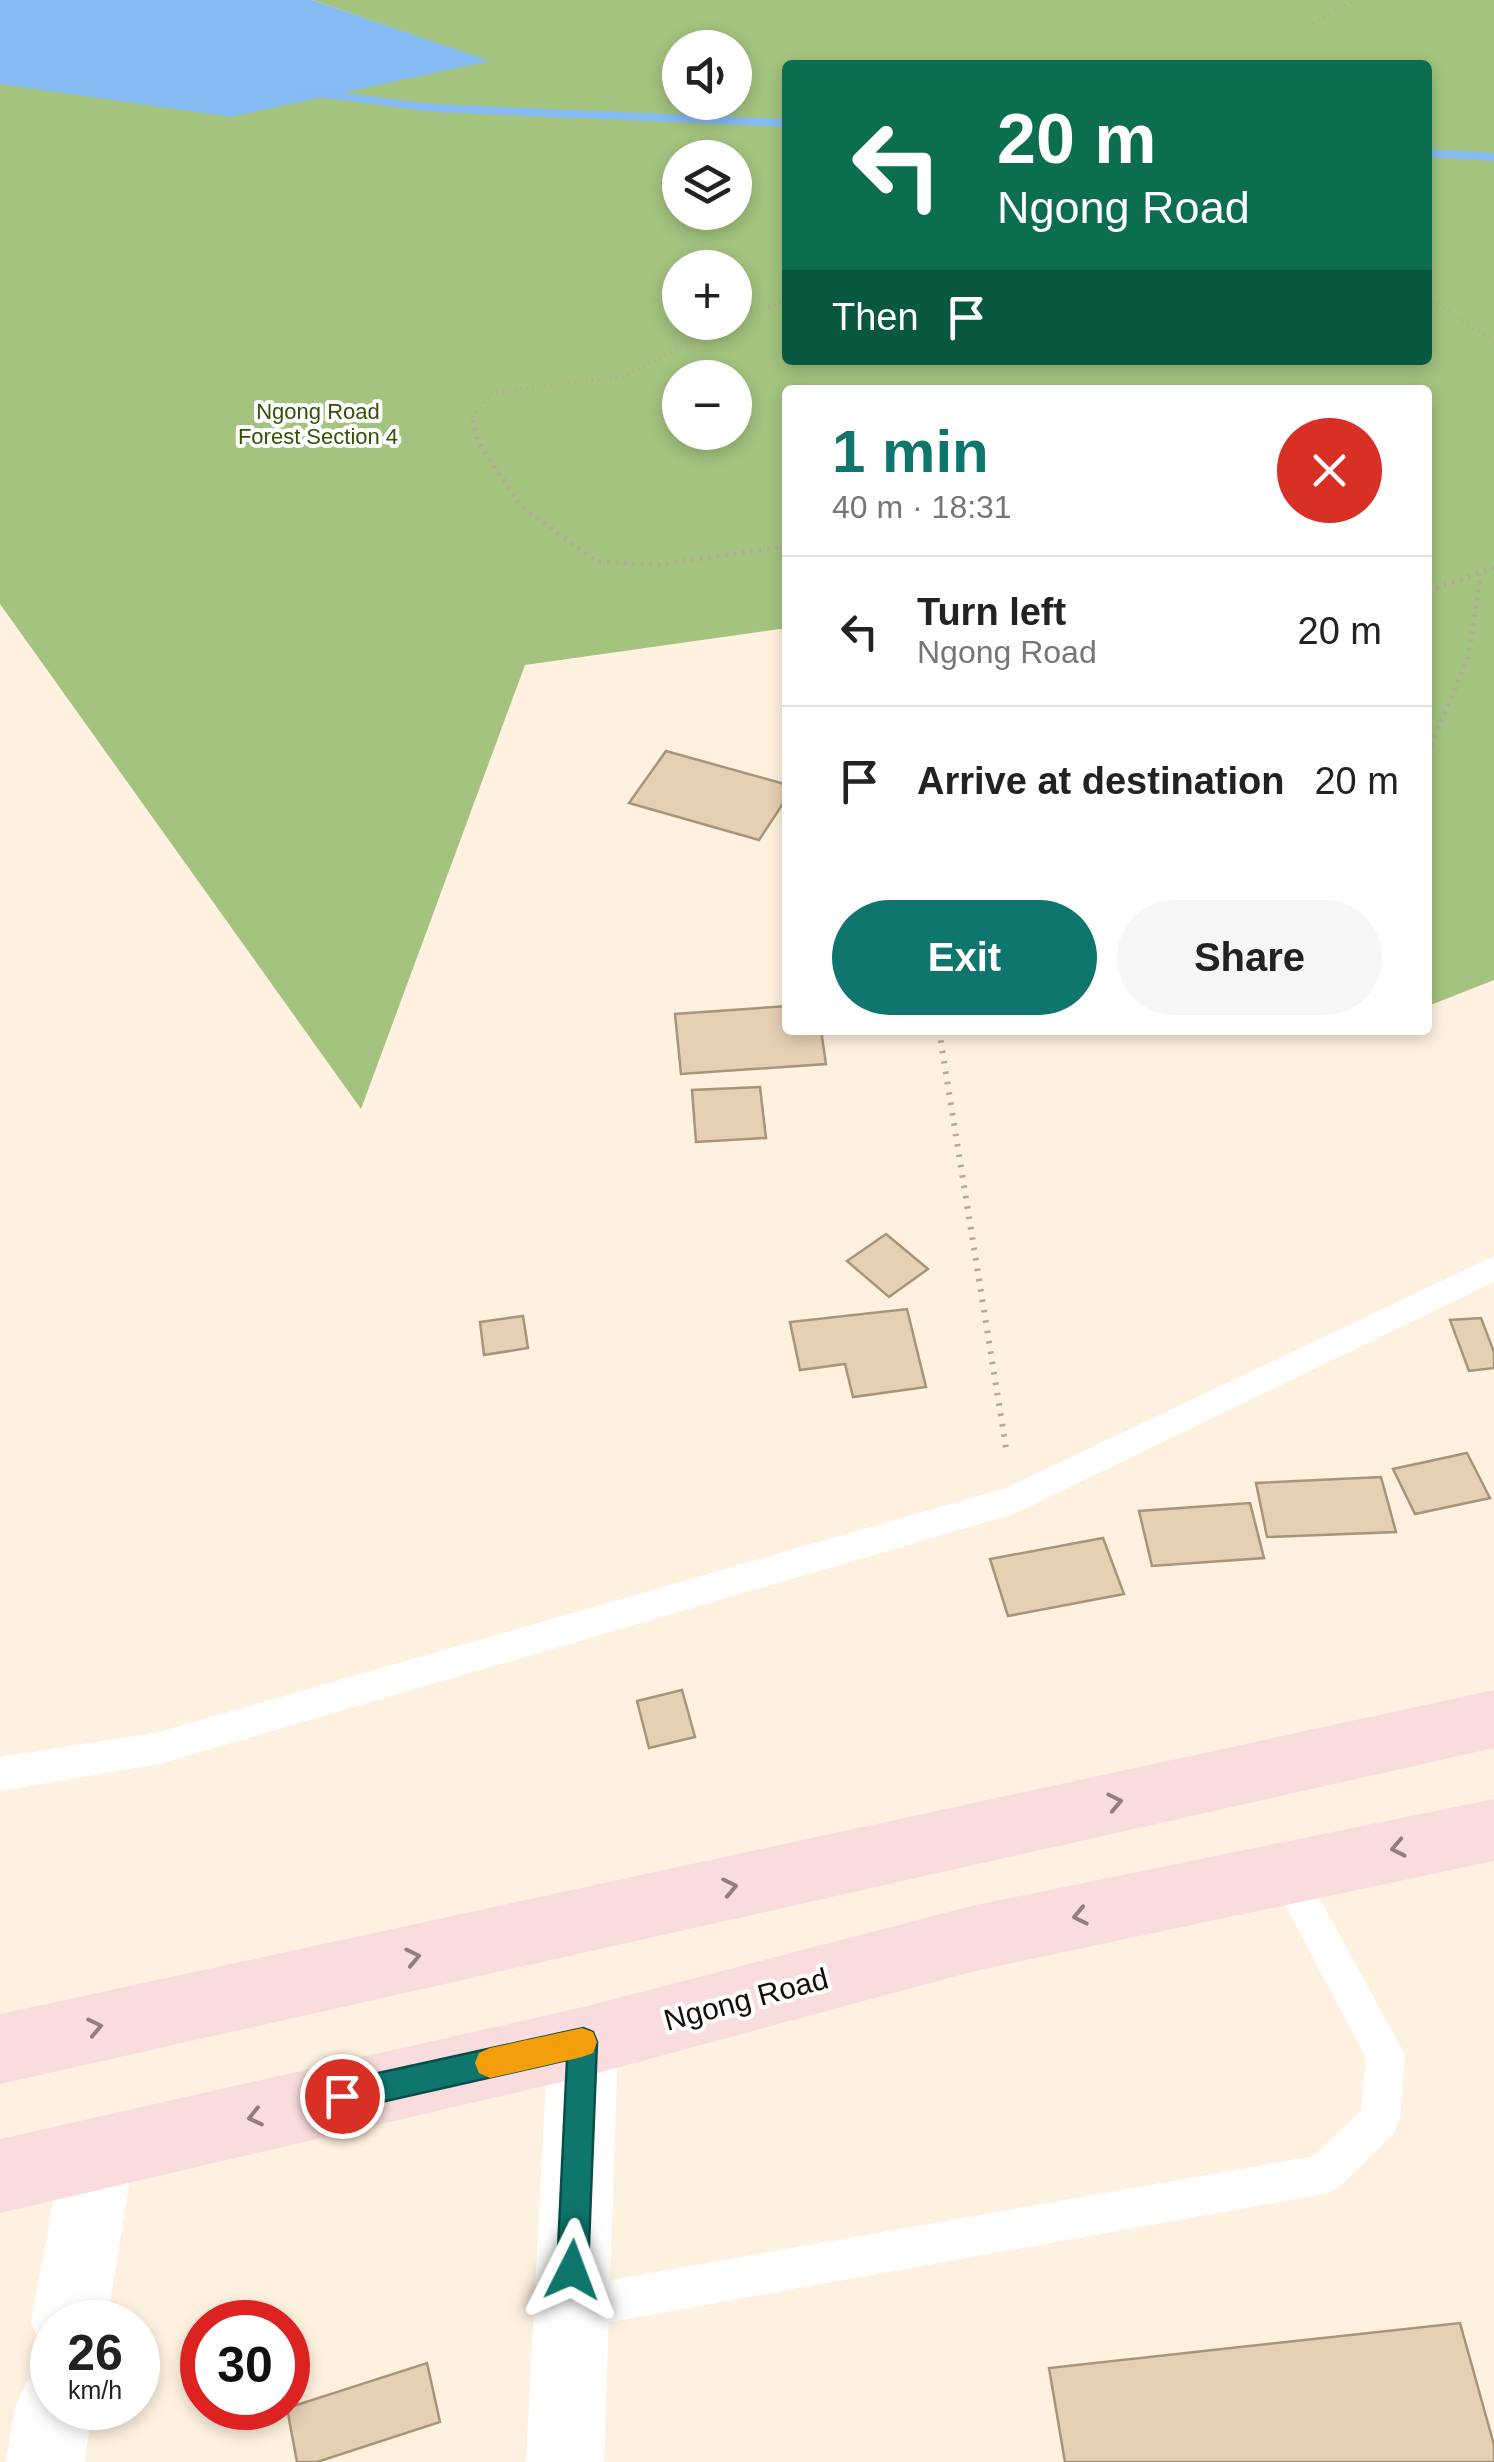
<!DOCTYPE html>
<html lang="en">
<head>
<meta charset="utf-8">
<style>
	:root { --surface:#fff; --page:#f6f6f6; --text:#222; --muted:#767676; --line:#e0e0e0; --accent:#0f766e }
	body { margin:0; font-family:Arial,sans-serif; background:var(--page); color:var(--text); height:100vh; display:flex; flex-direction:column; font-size:38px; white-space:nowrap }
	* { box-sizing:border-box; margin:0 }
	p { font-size:32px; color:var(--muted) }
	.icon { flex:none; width:55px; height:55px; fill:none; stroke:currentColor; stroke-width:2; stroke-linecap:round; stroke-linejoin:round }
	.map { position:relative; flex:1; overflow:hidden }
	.sheet { position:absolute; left:782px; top:385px; width:650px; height:650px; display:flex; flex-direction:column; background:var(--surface); border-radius:10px; box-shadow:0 5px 15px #0003 }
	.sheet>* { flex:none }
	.hud { position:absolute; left:782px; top:60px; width:650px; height:305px; border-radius:10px; box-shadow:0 5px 15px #0003; background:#0b6e4f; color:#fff; overflow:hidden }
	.tools { position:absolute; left:662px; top:30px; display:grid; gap:20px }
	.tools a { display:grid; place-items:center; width:90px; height:90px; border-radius:50%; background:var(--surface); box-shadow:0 5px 15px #0003; font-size:50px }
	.speed { position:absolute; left:30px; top:2300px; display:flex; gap:20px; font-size:50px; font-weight:700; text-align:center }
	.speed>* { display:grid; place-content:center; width:130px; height:130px; border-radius:50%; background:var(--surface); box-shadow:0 5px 15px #0003; line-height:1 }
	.speed small { font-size:25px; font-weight:400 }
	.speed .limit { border:15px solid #d22; background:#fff; color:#111 }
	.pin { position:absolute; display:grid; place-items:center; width:85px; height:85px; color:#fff; margin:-42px; border:5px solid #fff; border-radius:50%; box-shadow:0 2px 10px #0007 }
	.me { position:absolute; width:110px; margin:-55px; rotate:3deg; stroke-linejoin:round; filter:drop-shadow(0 0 8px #0008) }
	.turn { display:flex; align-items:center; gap:35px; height:210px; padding:0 50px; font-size:45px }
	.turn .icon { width:130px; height:130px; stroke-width:2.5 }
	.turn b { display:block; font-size:70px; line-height:85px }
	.then { display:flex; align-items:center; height:95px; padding:0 50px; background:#0003; gap:20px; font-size:38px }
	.round { display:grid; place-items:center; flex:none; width:105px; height:105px; border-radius:52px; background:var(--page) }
	.head { display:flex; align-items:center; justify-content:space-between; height:170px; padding:0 50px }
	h1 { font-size:60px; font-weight:700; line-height:75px; color:var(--accent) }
	.cta { display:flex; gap:20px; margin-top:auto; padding:20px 50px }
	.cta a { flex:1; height:115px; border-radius:60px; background:var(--accent); color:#fff; font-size:40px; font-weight:700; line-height:115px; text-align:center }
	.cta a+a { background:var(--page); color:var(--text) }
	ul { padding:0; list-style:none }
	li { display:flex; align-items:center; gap:30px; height:150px; padding:0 50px; border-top:2px solid var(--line) }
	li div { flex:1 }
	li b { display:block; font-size:38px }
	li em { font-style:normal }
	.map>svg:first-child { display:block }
	.forest { fill:#a3c37f; fill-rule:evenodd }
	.water { fill:#85baf2 }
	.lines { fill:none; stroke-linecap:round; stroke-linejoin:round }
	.stream { fill:#85baf2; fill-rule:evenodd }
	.building { fill:#e6d0b4; stroke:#a89479; stroke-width:2.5 }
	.path-far2 { stroke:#b5a99b; stroke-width:4; stroke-dasharray:1 5; stroke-linecap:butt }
	.path-far1 { stroke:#b5a99b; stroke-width:5; stroke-dasharray:2.5 6; stroke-linecap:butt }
	.path { stroke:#b5a99b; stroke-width:6; stroke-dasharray:2.5 8; stroke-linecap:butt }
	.service { fill:#fff; fill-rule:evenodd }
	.minor { fill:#fff; fill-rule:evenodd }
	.secondary { fill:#f9ddde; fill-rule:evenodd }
	.oneway { stroke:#927f7c }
	.route { fill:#0f766e; stroke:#0a4d48; stroke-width:2.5 }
	.slow { fill:#f59e0b }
	.labels { text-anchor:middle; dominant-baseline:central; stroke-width:8; stroke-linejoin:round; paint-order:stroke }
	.far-park-label { font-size:22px; fill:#355004; stroke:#fff }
	.near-street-label { font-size:30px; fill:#150d05; stroke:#fff }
</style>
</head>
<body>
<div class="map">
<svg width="1494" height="2462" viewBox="0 0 1494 2462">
	<rect width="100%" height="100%" fill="#fef1df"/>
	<path class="forest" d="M312 0H1494V980L1428 1006V390H788L787 628 525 665 361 1109 0 604V84L488 61ZM680 48H735V102H680ZM788 65H1428V360H788ZM680 158H735V212H680ZM680 268H735V322H680ZM680 378H735V432H680Z"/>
	<path class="water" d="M0 0H312L490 61 231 117 0 84Z"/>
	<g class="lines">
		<g class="stream">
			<path d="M306 88 433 104 788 119V127L433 112 302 95 300 92Z"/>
			<path d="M1428 149 1494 153V161L1428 157Z"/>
		</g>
	</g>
	<g class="building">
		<path d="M666 751 788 785V796L759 840 629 803Z"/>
		<path d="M788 1006V1030H821L826 1064 681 1074 675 1014Z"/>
		<path d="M760 1087 766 1138 696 1142 692 1090Z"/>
		<path d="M886 1234 928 1269 889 1297 847 1261Z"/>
		<path d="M907 1309 926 1387 853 1397 845 1364 800 1370 790 1322Z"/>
		<path d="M523 1316 528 1348 484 1355 480 1322Z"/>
		<path d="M1481 1318 1494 1352V1368L1469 1371 1450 1320Z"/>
		<path d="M1467 1453 1490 1498 1415 1514 1393 1469Z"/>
		<path d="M1381 1477 1396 1532 1267 1537 1256 1483Z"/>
		<path d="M1250 1503 1264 1558 1152 1566 1139 1511Z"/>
		<path d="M1103 1538 1124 1594 1008 1616 990 1559Z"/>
		<path d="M682 1690 695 1737 649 1748 637 1701Z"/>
		<path d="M1460 2323 1494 2445V2462H1065L1049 2368Z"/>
		<path d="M427 2363 440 2422 317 2462H297L287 2408Z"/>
	</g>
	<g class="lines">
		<g class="path-far2">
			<path d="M1313 23 1354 0"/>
			<path d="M1428 298 1494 341"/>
			<path d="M735 320 788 300"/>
			<path d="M473 423 472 418 492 393 625 376 725 322"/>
		</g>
		<g class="path-far1">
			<path d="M473 420 478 442 521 506 597 562 657 565 788 546"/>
			<path d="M1428 591 1494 568"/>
			<path d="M1428 753 1468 657 1481 574"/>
		</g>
		<path class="path" d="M939 1030 1007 1454"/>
		<g class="service">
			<path d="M1494 1256V1282L1014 1514 159 1764 0 1791V1757L159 1732 1006 1488Z"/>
			<path d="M1289 1860 1302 1866 1405 2055 1400 2119 1394 2133 1338 2188 1324 2194 571 2329 556 2323 550 2308 556 2293 571 2287 1314 2156 1361 2110 1366 2058 1271 1878 1276 1866Z"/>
		</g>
		<g class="minor">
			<path d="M583 2007 608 2017 618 2042 604 2462H526L548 2042 558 2017Z"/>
			<path d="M98 2117 124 2127 134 2153 107 2322H52V2353L42 2349 31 2322 62 2153 72 2127Z"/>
			<path d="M52 2370V2408H93L84 2462H6L15 2408 27 2381Z"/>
		</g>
		<g class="secondary">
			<path d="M1494 1690V1748L0 2084V2014Z"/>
			<path d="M1494 1799V1861L975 1971 583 2077 0 2213V2139L583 2007 975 1905Z"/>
		</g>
	</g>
	<defs><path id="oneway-chevron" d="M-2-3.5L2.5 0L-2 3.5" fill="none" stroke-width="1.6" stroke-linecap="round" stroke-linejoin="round" transform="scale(2.5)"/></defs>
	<g class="oneway">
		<use href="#oneway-chevron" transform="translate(1115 1802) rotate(-12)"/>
		<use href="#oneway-chevron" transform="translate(1398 1848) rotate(169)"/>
		<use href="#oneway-chevron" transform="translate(730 1887) rotate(-12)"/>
		<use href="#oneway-chevron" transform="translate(1080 1916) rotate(168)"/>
		<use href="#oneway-chevron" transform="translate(413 1957) rotate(-12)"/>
		<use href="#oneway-chevron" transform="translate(95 2027) rotate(-12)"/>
		<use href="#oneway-chevron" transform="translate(255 2117) rotate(167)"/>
	</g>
	<path class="route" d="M583 2028 593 2032 597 2042 588 2270 583 2280 572 2285 562 2280 557 2270 567 2060 342 2111 331 2106 327 2096 331 2086 342 2081Z"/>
	<path class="slow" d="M582 2028 593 2032 597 2042 593 2053 582 2057 490 2078 479 2073 475 2063 479 2053 490 2048Z"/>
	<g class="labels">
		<g class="far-park-label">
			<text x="318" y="411">Ngong Road<tspan x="318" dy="25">Forest Section 4</tspan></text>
		</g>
		<g class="near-street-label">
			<text transform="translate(746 1999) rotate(-15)">Ngong Road</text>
		</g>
	</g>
</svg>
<div class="tools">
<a><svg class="icon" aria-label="sound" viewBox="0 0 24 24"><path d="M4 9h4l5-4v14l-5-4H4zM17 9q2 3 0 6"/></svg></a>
<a><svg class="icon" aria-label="layers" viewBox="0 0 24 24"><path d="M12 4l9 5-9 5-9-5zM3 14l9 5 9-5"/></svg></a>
<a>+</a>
<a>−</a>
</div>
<div class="speed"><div>26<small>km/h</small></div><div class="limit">30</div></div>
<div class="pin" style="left:342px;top:2096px;background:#d93025"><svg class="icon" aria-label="arrive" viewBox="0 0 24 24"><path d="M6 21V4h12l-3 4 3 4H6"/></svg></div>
<svg class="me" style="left:572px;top:2270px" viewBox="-20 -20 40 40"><path d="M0-17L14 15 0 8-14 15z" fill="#0f766e" stroke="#fff" stroke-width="4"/></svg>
<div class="hud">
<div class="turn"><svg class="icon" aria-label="left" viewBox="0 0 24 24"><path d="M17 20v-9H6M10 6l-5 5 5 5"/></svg><div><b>20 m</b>Ngong Road</div></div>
<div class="then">Then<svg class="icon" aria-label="arrive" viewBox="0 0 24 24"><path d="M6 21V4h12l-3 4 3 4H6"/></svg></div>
</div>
<section class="sheet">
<div class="head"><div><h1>1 min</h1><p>40 m · 18:31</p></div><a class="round" style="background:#d93025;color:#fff"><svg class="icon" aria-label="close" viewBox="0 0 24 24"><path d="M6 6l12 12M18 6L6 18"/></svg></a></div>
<ul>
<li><svg class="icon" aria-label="left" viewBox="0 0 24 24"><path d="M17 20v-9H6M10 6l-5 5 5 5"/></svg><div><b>Turn left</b><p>Ngong Road</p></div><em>20 m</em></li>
<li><svg class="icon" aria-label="arrive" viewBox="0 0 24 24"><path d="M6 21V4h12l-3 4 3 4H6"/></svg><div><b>Arrive at destination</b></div><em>20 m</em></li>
</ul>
<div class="cta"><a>Exit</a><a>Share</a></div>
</section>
</div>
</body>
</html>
